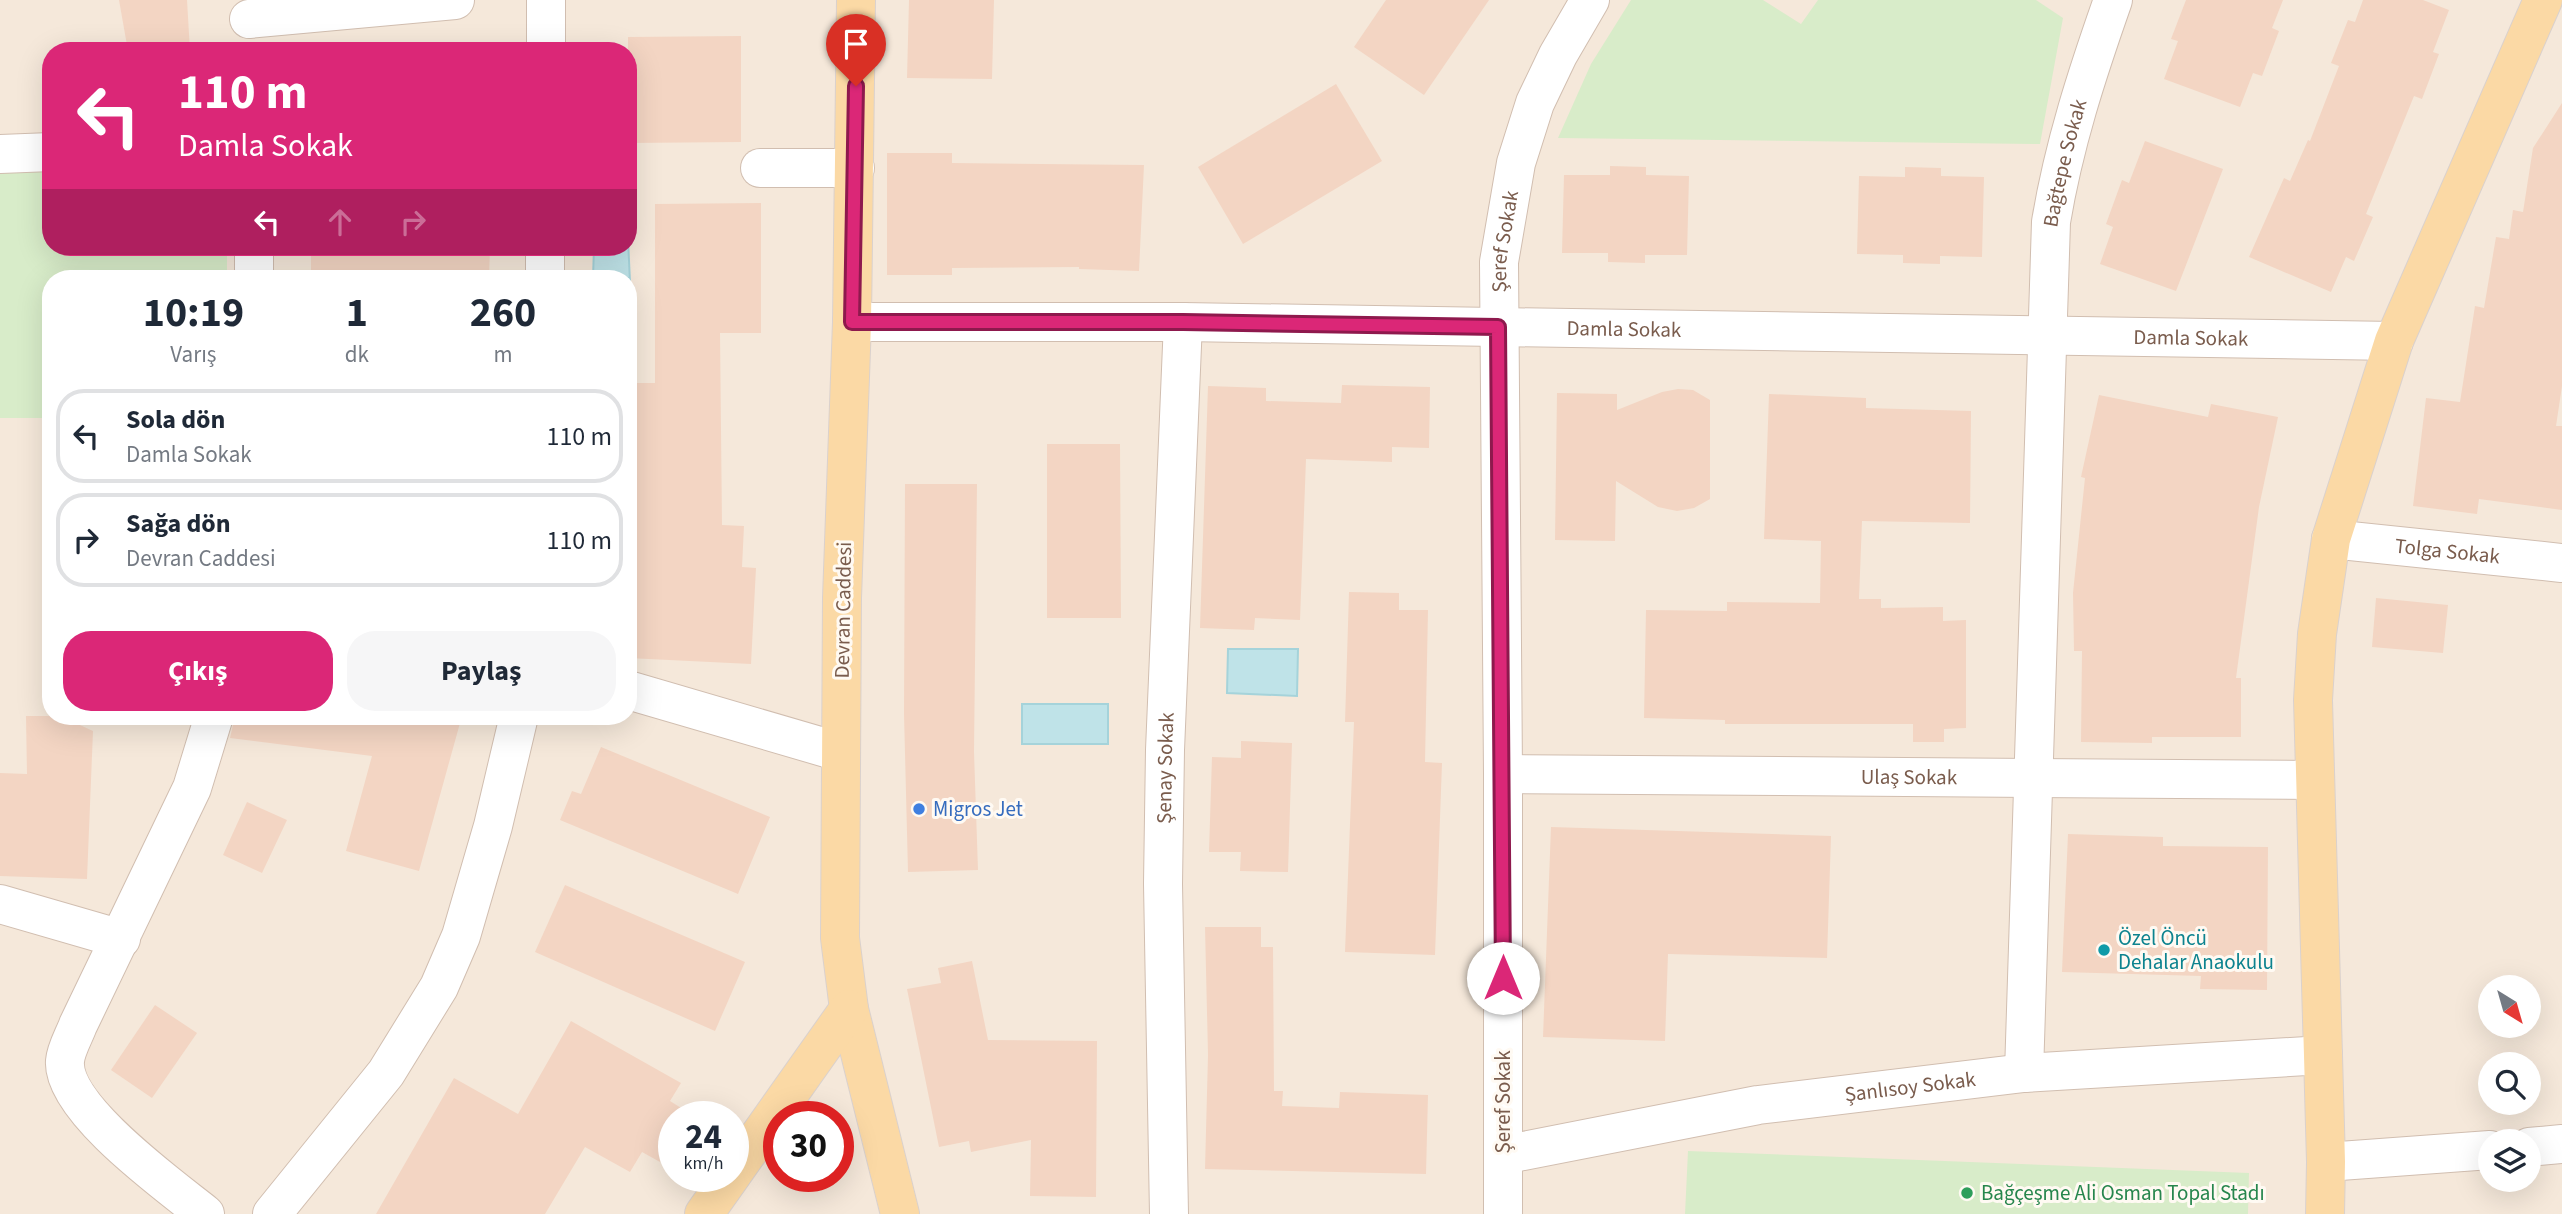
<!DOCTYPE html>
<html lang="tr">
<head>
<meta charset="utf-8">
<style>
	:root { --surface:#fff; --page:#f6f6f7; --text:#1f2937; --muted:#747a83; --line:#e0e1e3; --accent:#db2777 }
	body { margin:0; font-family:"Source Sans 3",sans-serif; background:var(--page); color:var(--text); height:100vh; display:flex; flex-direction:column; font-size:26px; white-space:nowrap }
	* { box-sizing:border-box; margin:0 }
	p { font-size:23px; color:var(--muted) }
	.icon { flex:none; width:38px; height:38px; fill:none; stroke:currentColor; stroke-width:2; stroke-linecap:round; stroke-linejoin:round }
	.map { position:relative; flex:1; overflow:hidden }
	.sheet { position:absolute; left:42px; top:270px; width:595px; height:455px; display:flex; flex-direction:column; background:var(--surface); border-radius:28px; box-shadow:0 7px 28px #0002 }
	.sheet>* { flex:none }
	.hud { position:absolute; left:42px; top:42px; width:595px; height:214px; border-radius:28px; box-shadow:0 7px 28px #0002; background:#db2777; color:#fff; overflow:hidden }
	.needle { width:46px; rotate:143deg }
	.fabs { position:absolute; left:2478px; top:975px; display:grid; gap:14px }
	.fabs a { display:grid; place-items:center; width:63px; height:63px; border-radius:50%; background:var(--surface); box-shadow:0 7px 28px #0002; font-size:35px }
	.speed { position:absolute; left:658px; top:1101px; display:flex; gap:14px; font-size:35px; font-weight:700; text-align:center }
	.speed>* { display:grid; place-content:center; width:91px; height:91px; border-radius:50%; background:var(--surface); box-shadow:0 7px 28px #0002; line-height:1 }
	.speed small { font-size:18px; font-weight:400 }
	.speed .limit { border:10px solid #d22; background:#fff; color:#111 }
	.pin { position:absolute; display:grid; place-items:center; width:60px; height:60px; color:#fff; margin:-72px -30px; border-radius:50% 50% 50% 0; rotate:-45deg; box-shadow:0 0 7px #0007 }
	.pin .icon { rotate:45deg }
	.me { position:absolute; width:77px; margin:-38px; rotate:0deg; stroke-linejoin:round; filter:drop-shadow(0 0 5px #0008) }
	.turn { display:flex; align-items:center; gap:24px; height:147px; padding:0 21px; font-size:32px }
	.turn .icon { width:91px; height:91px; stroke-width:2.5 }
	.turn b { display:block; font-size:49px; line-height:60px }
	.lanes { display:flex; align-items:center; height:66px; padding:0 21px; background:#0003; justify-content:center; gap:35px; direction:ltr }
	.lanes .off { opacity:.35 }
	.eta { display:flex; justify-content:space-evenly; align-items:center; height:119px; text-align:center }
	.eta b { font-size:42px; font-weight:700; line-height:49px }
	.cta { display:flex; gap:14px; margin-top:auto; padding:14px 21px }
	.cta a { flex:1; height:80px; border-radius:28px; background:var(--accent); color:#fff; font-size:28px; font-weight:700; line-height:80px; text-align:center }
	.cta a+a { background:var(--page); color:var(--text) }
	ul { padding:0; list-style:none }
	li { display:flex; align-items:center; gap:21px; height:94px; margin:0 14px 10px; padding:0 7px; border:4px solid var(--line); border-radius:28px }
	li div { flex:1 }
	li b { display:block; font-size:26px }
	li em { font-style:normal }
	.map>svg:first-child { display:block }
	.residential { fill:#f5e8da; fill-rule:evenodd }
	.green { fill:#d8ecc9 }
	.water { fill:#bfe3e8; stroke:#a5d3da; stroke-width:2 }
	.building { fill:#f3d5c3 }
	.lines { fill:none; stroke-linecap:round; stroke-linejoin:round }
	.minor-casing { stroke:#d1beb0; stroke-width:40 }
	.major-casing { stroke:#dad1cd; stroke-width:40 }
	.minor { stroke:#fff; stroke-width:38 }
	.major { stroke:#fbd9a5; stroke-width:38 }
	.route-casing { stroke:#8e194d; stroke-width:18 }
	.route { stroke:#db2777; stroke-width:12 }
	.shop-dot { fill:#3f7fe0; stroke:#fffaf3; stroke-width:2.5 }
	.culture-dot { fill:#0f9aa8; stroke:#fffaf3; stroke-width:2.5 }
	.leisure-dot { fill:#2e9e5b; stroke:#fffaf3; stroke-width:2.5 }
	.labels { text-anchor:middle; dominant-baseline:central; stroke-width:6; stroke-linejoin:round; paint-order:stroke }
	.street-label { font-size:21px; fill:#7a5c4d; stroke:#fffaf3 }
	.shop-label { font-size:21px; fill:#366cbe; stroke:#fffaf3; text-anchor:start }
	.culture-label { font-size:21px; fill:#0d838f; stroke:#fffaf3; text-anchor:start }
	.leisure-label { font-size:21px; fill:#27864d; stroke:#fffaf3; text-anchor:start }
</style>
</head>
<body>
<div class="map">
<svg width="2562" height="1214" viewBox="0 0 2562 1214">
	<rect width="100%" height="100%" fill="#fdf6ec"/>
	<path class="residential" d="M0 0H2562V1214H0ZM51 51H628V247H51ZM51 278H628V716H51ZM2490 987H2529V1026H2490ZM2490 1064H2529V1102H2490ZM674 1116H733V1176H674ZM779 1116H838V1176H779ZM2490 1141H2529V1180H2490Z"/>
	<g class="green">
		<path d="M1631 0H1763L1801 24 1818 0H2036L2063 18 2040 144 1558 138 1591 64Z"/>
		<path d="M51 171V247H227V278H51V418H0V173Z"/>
		<path d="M1688 1151 2249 1173 2248 1214H1685Z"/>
	</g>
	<g class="water">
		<path d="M628 239 630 282 628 286V278H593L594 247H628Z"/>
		<path d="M1228 649H1298L1297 696 1227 693Z"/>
		<rect x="1022" y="704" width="86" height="40"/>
	</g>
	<g class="building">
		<path d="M119 0H187L190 51H128Z"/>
		<path d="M909 0H994L992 79 907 78Z"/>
		<path d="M1386 0H1489L1424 95 1354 47Z"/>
		<path d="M2186 0H2283L2272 28 2279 31 2262 76 2253 73 2240 107 2164 79 2178 41 2171 39Z"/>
		<path d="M2363 0H2423L2449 10 2433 52 2439 54 2422 99 2414 96 2366 214 2373 217 2354 261 2346 257 2331 292 2249 257 2284 178 2290 181 2308 140 2310 141 2339 66 2331 63 2348 20 2355 22Z"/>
		<path d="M741 36V142L628 143V37Z"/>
		<path d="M1336 84 1382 161 1243 244 1198 167Z"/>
		<path d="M2562 103V386L2556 426H2562V510L2479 499 2477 514 2413 506 2426 398 2460 402 2475 306 2484 308 2496 237 2509 239 2513 210 2523 212 2533 148Z"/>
		<path d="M2145 141 2223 169 2176 291 2100 264 2113 227 2106 224 2122 180 2129 183Z"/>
		<path d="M887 153H952V163L1144 165 1139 271 1079 269V267L952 268V275H887Z"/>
		<path d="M1610 166 1646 167V175L1689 176 1687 255H1645V263L1608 262V253H1562L1564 175H1610Z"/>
		<path d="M1905 167 1941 168V176L1984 177 1982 257 1940 256V264L1903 263V255L1857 254 1859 176 1905 177Z"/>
		<path d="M761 203V333H720L722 525 744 526 742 567 756 568 751 664 628 658V383H655V204Z"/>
		<path d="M311 247H490L489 278H311Z"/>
		<path d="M1342 385 1430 387 1429 448 1392 447V462L1306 459 1300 620 1255 618 1254 630 1200 628 1208 386 1266 388V401L1341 403Z"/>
		<path d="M1678 389 1693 390 1710 400V499L1694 508 1677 511 1658 507 1616 481 1615 541 1555 540 1557 393 1617 394V410L1662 392Z"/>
		<path d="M1769 394 1866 398V408L1971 411 1970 523 1862 521 1859 599H1881V608L1943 607V621L1966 620V728L1944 729V742H1913V724H1725V720L1644 718 1646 610 1727 611V602L1820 603 1821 541 1764 539Z"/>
		<path d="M2099 395 2208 417 2211 404 2278 417 2259 507 2236 678H2241V737H2152V743L2081 742 2082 651H2074L2073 593 2085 478 2081 477Z"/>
		<path d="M1047 444H1120L1121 618H1047Z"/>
		<path d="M905 484H977L974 752 978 870 908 872 904 714Z"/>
		<path d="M1349 592 1399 593V610H1428L1425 762 1442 763 1435 955 1345 952 1354 722H1345Z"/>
		<path d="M2376 598 2448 605 2443 653 2372 647Z"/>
		<path d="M26 716H60L93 731 87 879 0 876V773L27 774Z"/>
		<path d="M235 716H433L460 723 419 871 346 851 372 756 230 738Z"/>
		<path d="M1241 741 1292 743 1288 872 1240 871 1241 852H1209L1212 757 1241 758Z"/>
		<path d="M601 747 770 817 738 894 560 820 572 791 581 794Z"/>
		<path d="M247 802 287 820 262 873 223 855Z"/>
		<path d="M1551 827 1831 836 1827 958 1668 954 1665 1041 1543 1037Z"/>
		<path d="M2068 834 2163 837V846L2268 847 2267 990 2200 989 2201 976 2062 972Z"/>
		<path d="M565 885 745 962 715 1031 535 952Z"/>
		<path d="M1205 927H1261V947H1273L1274 1091H1283L1282 1106 1339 1108 1340 1092 1428 1095 1426 1174 1205 1169 1208 1055Z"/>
		<path d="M972 961 988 1040 1097 1041 1096 1197 1030 1196 1031 1140 971 1152 969 1141 939 1147 907 989 941 983 938 968Z"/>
		<path d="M155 1005 197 1033 152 1098 111 1070Z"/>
		<path d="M571 1021 681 1083 670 1101 689 1113 686 1116H674V1139L660 1162 642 1152 630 1172 585 1147 545 1214H376L454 1078 518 1114Z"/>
	</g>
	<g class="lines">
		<g class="minor-casing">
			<g id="minor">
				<path d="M249 19 455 0"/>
				<path d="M546 51V0"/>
				<path d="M0 154 51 152"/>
				<path d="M760 168H855"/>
				<path d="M254 278V247"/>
				<path d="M545 278V247"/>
				<path id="s1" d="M852 322H1183L2394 341"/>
				<path id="s2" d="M2331 539 2562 563"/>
				<path d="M628 690 840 752"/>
				<path id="s3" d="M1503 774 2315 780"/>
				<path d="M0 904 121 939"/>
				<path id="s4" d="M2024 1073 2051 222C2064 144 2087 74 2113 0"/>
				<path d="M2529 1147 2562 1144"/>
				<path id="s5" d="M1503 1155 1758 1105 2024 1073 2323 1055"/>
				<path d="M2326 1162 2490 1150"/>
				<path d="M205 1214C170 1186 61 1108 65 1061 66 1049 74 1036 78 1025L192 788 214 716"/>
				<path d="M272 1214 386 1073 439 987 461 936 493 826 519 716"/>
				<path id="s6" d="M1169 1214 1163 884 1165 750 1183 322"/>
				<path id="s7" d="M1503 1214V774L1499 262 1516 163 1535 103 1558 55 1590 0"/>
			</g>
		</g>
		<g class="major-casing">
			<g id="major">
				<path d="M856 0 852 322 842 598 840 938 849 1009 900 1214"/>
				<path d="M733 1173 849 1009"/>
				<path d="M704 1214 731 1176"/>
				<path d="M2325 1214 2326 1162 2313 700 2317 634 2331 539 2394 341 2543 0"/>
			</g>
		</g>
		<use href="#minor" class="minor"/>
		<use href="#major" class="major"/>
	</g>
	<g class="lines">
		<g class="route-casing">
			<path id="route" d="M856 86 852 322H1183L1498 327 1503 978"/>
		</g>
		<use href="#route" class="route"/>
	</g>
	<circle class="shop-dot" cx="919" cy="809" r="7"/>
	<circle class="culture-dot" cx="2104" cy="950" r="7"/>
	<circle class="leisure-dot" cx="1967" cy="1193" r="7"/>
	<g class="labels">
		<g class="street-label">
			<text stroke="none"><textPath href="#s4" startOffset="912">Bağtepe Sokak</textPath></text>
			<text stroke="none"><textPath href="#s7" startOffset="973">Şeref Sokak</textPath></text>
			<text stroke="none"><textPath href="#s1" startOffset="772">Damla Sokak</textPath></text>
			<text stroke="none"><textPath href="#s1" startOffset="1339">Damla Sokak</textPath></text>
			<text stroke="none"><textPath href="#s2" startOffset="117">Tolga Sokak</textPath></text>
			<text transform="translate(843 610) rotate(-89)">Devran Caddesi</text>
			<text stroke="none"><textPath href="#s6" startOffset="446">Şenay Sokak</textPath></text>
			<text stroke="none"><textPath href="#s3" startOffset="406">Ulaş Sokak</textPath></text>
			<text stroke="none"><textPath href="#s5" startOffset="413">Şanlısoy Sokak</textPath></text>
			<text transform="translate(1503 1102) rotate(-90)">Şeref Sokak</text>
		</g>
		<g class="shop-label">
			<text x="933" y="809">Migros Jet</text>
		</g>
		<g class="culture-label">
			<text x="2118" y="938">Özel Öncü<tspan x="2118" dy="24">Dehalar Anaokulu</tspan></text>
		</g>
		<g class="leisure-label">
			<text x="1981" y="1193">Bağçeşme Ali Osman Topal Stadı</text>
		</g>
	</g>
</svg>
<div class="fabs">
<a><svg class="needle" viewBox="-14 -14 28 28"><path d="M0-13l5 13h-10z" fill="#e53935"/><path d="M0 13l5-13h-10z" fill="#747a83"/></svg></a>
<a><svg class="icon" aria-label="search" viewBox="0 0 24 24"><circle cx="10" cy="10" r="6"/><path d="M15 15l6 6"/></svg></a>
<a><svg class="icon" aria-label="layers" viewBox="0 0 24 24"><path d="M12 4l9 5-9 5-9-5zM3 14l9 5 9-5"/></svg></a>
</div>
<div class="speed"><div>24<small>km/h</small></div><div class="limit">30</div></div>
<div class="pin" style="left:856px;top:86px;background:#d93025"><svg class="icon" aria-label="arrive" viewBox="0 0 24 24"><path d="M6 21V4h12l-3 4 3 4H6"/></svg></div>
<svg class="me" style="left:1503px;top:978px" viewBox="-20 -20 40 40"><circle r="19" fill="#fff"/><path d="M0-13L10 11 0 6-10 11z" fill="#db2777"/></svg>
<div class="hud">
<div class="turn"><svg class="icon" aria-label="left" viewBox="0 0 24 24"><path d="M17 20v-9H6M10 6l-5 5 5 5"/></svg><div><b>110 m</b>Damla Sokak</div></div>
<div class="lanes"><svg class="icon" aria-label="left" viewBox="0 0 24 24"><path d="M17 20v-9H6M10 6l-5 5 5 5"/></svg><svg class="icon off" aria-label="ahead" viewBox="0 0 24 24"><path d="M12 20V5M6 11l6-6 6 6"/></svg><svg class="icon off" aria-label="right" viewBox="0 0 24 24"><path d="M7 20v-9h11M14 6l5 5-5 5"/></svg></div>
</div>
<section class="sheet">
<div class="eta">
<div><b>10:19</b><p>Varış</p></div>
<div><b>1</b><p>dk</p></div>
<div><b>260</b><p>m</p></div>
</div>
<ul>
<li><svg class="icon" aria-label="left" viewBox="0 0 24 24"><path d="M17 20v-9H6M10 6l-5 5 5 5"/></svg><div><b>Sola dön</b><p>Damla Sokak</p></div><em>110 m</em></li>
<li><svg class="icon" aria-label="right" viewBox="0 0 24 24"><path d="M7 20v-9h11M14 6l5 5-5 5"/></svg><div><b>Sağa dön</b><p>Devran Caddesi</p></div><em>110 m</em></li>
</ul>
<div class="cta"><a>Çıkış</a><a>Paylaş</a></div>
</section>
</div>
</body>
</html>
